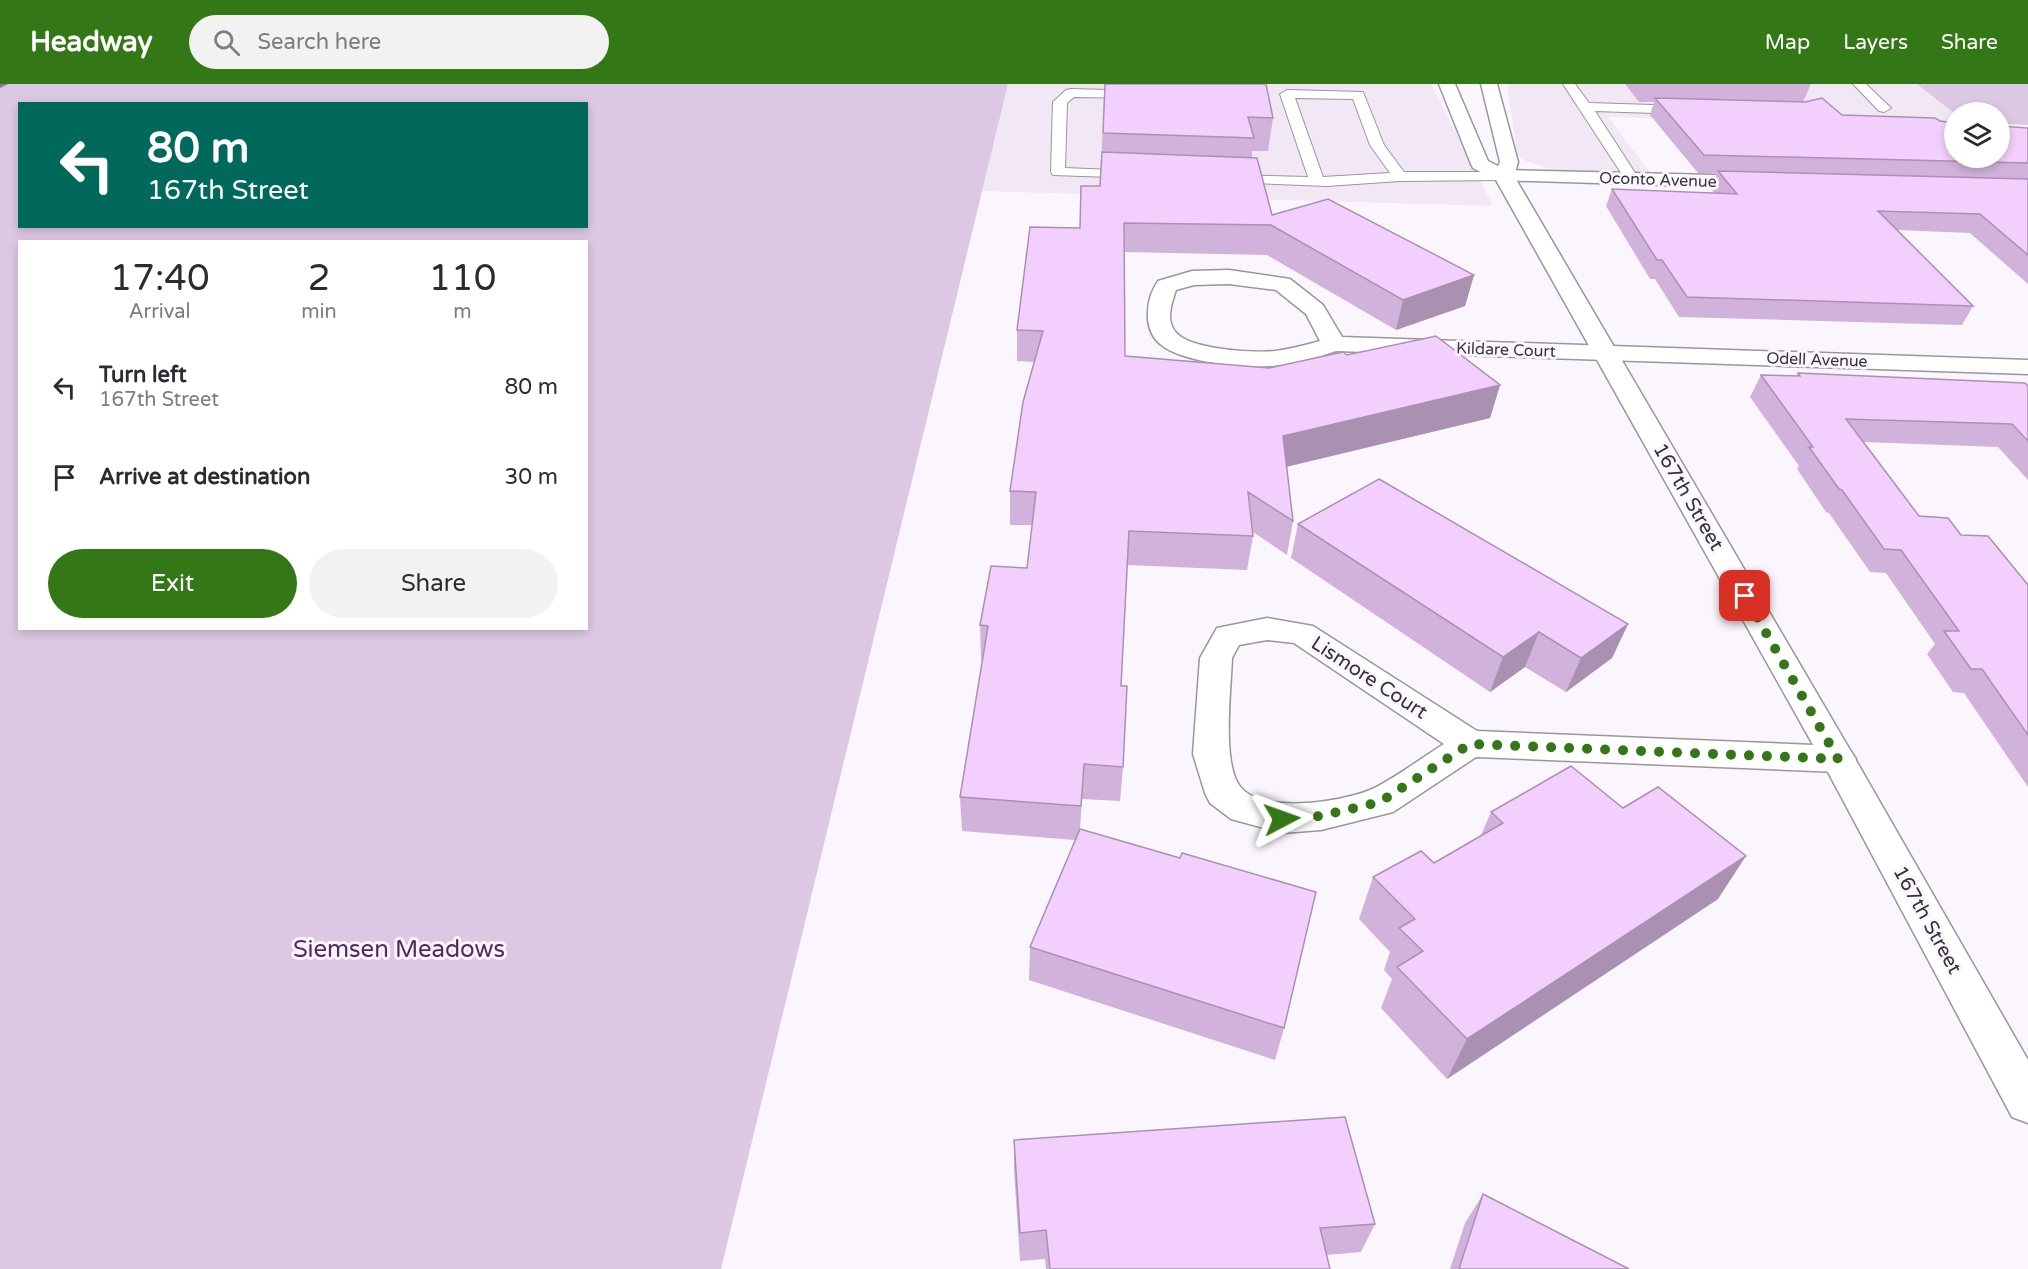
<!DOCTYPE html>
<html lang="en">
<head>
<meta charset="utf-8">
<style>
	:root { --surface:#fff; --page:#f2f2f3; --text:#2b2b33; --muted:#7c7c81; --accent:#347716 }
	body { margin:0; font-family:"Varela Round",sans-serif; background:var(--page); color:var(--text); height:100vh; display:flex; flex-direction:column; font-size:22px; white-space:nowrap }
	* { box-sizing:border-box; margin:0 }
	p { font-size:20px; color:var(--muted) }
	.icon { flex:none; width:33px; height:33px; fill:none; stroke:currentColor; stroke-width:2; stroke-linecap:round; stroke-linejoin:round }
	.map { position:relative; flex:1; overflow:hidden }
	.drawer { position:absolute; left:18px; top:156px; width:570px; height:390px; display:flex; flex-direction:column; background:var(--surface); border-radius:0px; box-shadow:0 3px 9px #0003 }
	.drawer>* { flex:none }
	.hud { position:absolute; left:18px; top:18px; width:570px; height:126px; border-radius:0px; box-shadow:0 3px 9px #0003; background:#00695c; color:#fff; overflow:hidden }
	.tools { position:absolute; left:1944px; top:18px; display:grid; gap:12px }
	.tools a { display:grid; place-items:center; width:66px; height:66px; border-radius:50%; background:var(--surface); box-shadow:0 3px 9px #0003; font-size:30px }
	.pin { position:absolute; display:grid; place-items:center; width:51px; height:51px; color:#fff; margin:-26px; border-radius:12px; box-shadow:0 3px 9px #0006 }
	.me { position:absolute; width:66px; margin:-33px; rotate:86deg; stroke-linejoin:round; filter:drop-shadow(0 0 4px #0008) }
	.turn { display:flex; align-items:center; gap:21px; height:126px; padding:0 30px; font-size:27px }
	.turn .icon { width:78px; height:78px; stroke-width:2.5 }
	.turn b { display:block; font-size:42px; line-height:51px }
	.eta { display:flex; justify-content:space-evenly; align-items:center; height:102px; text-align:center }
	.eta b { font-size:36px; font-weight:600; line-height:42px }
	.action { display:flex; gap:12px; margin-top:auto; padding:12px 30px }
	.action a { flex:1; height:69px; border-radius:36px; background:var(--accent); color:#fff; font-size:24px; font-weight:600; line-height:69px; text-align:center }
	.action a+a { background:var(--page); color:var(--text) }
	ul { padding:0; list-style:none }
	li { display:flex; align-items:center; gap:18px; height:90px; padding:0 30px }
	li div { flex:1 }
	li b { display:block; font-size:22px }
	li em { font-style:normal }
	header { display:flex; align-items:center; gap:36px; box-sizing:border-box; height:84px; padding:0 30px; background:var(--accent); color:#fff }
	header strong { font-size:28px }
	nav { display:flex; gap:33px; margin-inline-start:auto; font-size:21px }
	.search { width:420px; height:54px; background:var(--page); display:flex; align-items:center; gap:15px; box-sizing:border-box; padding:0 21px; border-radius:33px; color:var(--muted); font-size:22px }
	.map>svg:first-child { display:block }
	.built { fill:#f2e7f5 }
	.green { fill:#ddc8e4; fill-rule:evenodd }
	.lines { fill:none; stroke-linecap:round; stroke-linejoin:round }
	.stream { fill:#8c7393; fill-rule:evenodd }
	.service-casing { stroke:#9b959c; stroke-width:2 }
	.minor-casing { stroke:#9b959c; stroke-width:3 }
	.tertiary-casing { stroke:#9b959c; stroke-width:3 }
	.service { fill:#fff; fill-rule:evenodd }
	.minor { fill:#fff; fill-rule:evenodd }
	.tertiary { fill:#fff; fill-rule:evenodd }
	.wall { fill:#d1b2da }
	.shaded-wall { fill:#aa91b1 }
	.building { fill:#f3cffd; stroke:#aa91b1; stroke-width:1.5 }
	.route { stroke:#347716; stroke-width:10; stroke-dasharray:0 18 }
	.labels { text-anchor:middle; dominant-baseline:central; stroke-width:6; stroke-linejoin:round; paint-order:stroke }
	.far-street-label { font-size:16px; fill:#363336; stroke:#fbf5fd }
	.street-label { font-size:20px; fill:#363336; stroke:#fbf5fd }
	.near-park-label { font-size:24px; fill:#542960; stroke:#fbf5fd }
</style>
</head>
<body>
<header>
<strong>Headway</strong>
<div class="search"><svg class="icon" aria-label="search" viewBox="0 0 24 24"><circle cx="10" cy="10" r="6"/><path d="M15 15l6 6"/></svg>Search here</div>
<nav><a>Map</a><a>Layers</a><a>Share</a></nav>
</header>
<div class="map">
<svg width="2028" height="1185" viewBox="0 0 2028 1185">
	<rect width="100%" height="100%" fill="#fbf5fd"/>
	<g class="built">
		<path d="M1008 0H1431L1493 122 982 107Z"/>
		<path d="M1507 0H1917L1954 29V39L1608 33 1651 90 1554 86 1526 77 1517 70Z"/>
	</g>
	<g class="green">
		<path d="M0 0H1008L721 1185H0ZM20 20H586V142H20ZM20 158H586V544H20Z"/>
		<path d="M1917 0H2028V41L2000 40V28L1954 29Z"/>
	</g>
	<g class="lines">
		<path class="stream" d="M0 0H8L0 4Z"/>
		<g class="service-casing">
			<g id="service">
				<path d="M1563 0H1575L1589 19 1684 22 1691 26 1684 30 1595 27 1639 95 1632 99 1627 98Z"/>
				<path d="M1853 0H1866L1891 24 1884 28 1879 27Z"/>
				<path d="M1071 5 1145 7 1147 10 1140 14 1074 13 1067 19 1065 84 1135 87 1142 91 1140 94 1053 91 1051 88 1053 18 1066 6Z"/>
				<path d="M1287 6 1363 8 1384 61 1404 88H1504L1511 92 1504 96 1400 97 1327 102 1224 98 1222 95 1224 92 1229 91 1308 93 1280 10ZM1295 14 1353 15 1370 61 1390 89 1323 93Z"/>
			</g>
		</g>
		<g class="minor-casing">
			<g id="minor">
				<path d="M1504 86 1757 92 1764 94 1767 98 1764 102 1757 104 1497 96 1494 92 1497 88Z"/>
				<path d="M1229 186 1290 195 1323 221 1342 253 2028 276V290L1336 267C1316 274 1294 280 1273 282 1245 284 1188 279 1164 263 1152 255 1147 242 1148 228 1148 217 1152 206 1158 197L1192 187ZM1229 200 1276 206 1306 230 1320 257C1305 261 1291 265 1275 267 1254 269 1186 266 1174 246 1166 234 1172 218 1176 206L1194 201Z"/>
				<path d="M1267 534 1313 542 1477 647 1838 662 1850 666 1856 675 1850 684 1838 688 1476 673 1393 728 1321 746 1282 749 1231 735 1210 719 1205 709 1193 670 1200 574 1217 544ZM1267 556 1294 559 1444 660C1423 673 1391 697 1370 706 1341 718 1259 731 1239 701 1222 676 1231 605 1232 574L1239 561Z"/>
			</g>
		</g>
		<g class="tertiary-casing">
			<path id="tertiary" d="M1439 0H1455L1488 77 1498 82 1500 78 1481 0H1497L1518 78 1514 92 1850 666 2028 976V1039L2012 1033 1821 675 1496 96 1473 84 1471 80Z"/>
		</g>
		<use href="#service" class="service"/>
		<use href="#minor" class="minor"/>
		<use href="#tertiary" class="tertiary"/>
	</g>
	<g class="wall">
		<path d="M1105 0 1273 34 1268 67H1252V74L1272 131 1474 191 1465 222 1396 246 1267 171 1124 168 1125 272 1269 284 1347 271 1500 301 1490 334 1286 383 1293 437 1287 471 1253 448V452L1247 486 1127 481 1121 602 1123 683 1120 717 1082 715 1080 745 1284 944 1275 976 1029 896 1030 863 1075 756 962 747 960 713 983 576H981L980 541 1027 484 1032 441H1010V407L1034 278 1017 277V246L1080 144 1081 102H1100Z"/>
		<path d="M1625 0H1811L1803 18 1842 31 2028 44V200L1970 149 1897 146 1973 222 1962 241 1679 233 1655 195H1650L1606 122 1612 105 1714 109 1711 104 1717 89H1698L1650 31 1654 18H1639Z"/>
		<path d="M1798 289 2028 302V396L1998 363 1864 358 1919 432 1961 451 2028 501V703L1964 609 1953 608 1927 570 1935 560 1886 489 1870 488 1829 429 1826 428 1797 385 1799 382 1750 313 1761 291 1796 292Z"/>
		<path d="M1298 440 1628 540 1612 574 1566 608 1525 583 1490 608 1291 474Z"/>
		<path d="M1491 728 1718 815 1447 995 1381 924 1392 895 1384 886 1390 868 1359 835 1373 793 1434 779 1481 751Z"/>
		<path d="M1014 1056 1375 1140 1361 1168 1327 1171 1330 1185H1046L1045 1175 1020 1177 1014 1086Z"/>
		<path d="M1483 1110 1629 1185H1450L1465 1139Z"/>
	</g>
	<g class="shaded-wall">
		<path d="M1474 191 1465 222 1396 246 1403 216Z"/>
		<path d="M1500 301 1490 334 1277 385 1283 352Z"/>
		<path d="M1628 540 1612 574 1566 608 1581 574Z"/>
		<path d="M1539 548 1525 583 1490 608 1503 573Z"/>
		<path d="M1746 772 1718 815 1447 995 1467 955Z"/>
	</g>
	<g class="building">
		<path d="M1105 0H1266L1273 34 1248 33 1254 54 1103 49Z"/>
		<path d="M1655 14 1805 18 1822 14 1842 31 1935 34 1940 37 1954 39V74H2000V42L2028 44V79L1704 71Z"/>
		<path d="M1102 68 1257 74 1272 131 1328 115 1474 191 1403 216 1271 141 1124 139 1125 272 1269 284 1343 268 1347 271 1436 252 1500 301 1283 352 1293 437 1248 408 1253 452 1129 447 1121 602H1127L1123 683 1084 680 1081 722 960 713 988 542 980 541 991 482 1027 484 1036 408 1010 407 1023 318 1043 247 1017 246 1030 143 1080 144 1081 102H1100Z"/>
		<path d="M1718 87 2028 95V171L1980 130 1878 127 1973 222 1687 213 1662 176H1657L1612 105 1737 110Z"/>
		<path d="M1798 289 2025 299 2028 302V357L2012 340 1846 335 1919 432 1948 434 1961 451 1988 452 2028 501V651L1982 585H1971L1944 547H1959L1901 466 1884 465 1842 406 1839 405 1809 363H1813L1761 291 1800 292Z"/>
		<path d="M1379 395 1628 540 1581 574 1539 548 1503 573 1298 440Z"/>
		<path d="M1571 682 1623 724 1658 703 1746 772 1467 955 1397 883 1423 867 1399 844 1415 835 1373 793 1421 767 1434 779 1503 739 1491 728Z"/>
		<path d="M1080 745 1180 774 1182 769 1316 808 1284 944 1030 863Z"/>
		<path d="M1345 1033 1375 1140 1320 1144 1330 1185H1050L1046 1146 1020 1149 1014 1056Z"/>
		<path d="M1483 1110 1629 1185H1459Z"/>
	</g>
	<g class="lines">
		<path class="route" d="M1282 735 1321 732 1380 718 1470 660 1838 675 1745 512"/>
	</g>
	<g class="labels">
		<g class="far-street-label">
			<text transform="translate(1658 96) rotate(2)">Oconto Avenue</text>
			<text transform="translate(1506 266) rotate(2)">Kildare Court</text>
			<text transform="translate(1817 276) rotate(2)">Odell Avenue</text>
		</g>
		<g class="street-label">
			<text transform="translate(1688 413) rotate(60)">167th Street</text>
			<text transform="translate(1369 594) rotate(33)">Lismore Court</text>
			<text transform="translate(1927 836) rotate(61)">167th Street</text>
		</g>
		<g class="near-park-label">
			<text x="399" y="865">Siemsen Meadows</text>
		</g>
	</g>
</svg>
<div class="tools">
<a><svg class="icon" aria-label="layers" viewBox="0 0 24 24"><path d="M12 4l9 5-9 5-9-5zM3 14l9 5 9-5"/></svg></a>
</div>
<div class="pin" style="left:1745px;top:512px;background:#d93025"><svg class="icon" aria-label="arrive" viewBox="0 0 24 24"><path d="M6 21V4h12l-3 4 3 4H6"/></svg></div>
<svg class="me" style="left:1282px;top:735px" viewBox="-20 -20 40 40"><path d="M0-17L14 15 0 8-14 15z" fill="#347716" stroke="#fff" stroke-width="4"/></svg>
<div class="hud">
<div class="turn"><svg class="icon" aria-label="left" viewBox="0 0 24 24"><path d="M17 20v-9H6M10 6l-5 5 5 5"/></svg><div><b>80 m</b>167th Street</div></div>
</div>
<section class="drawer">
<div class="eta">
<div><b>17:40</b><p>Arrival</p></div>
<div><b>2</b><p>min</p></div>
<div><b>110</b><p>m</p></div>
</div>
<ul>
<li><svg class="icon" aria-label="left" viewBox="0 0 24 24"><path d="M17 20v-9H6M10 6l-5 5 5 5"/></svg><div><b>Turn left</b><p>167th Street</p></div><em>80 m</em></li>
<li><svg class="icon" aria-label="arrive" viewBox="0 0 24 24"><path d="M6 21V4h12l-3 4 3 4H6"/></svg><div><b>Arrive at destination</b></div><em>30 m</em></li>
</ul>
<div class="action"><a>Exit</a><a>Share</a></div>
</section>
</div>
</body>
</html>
